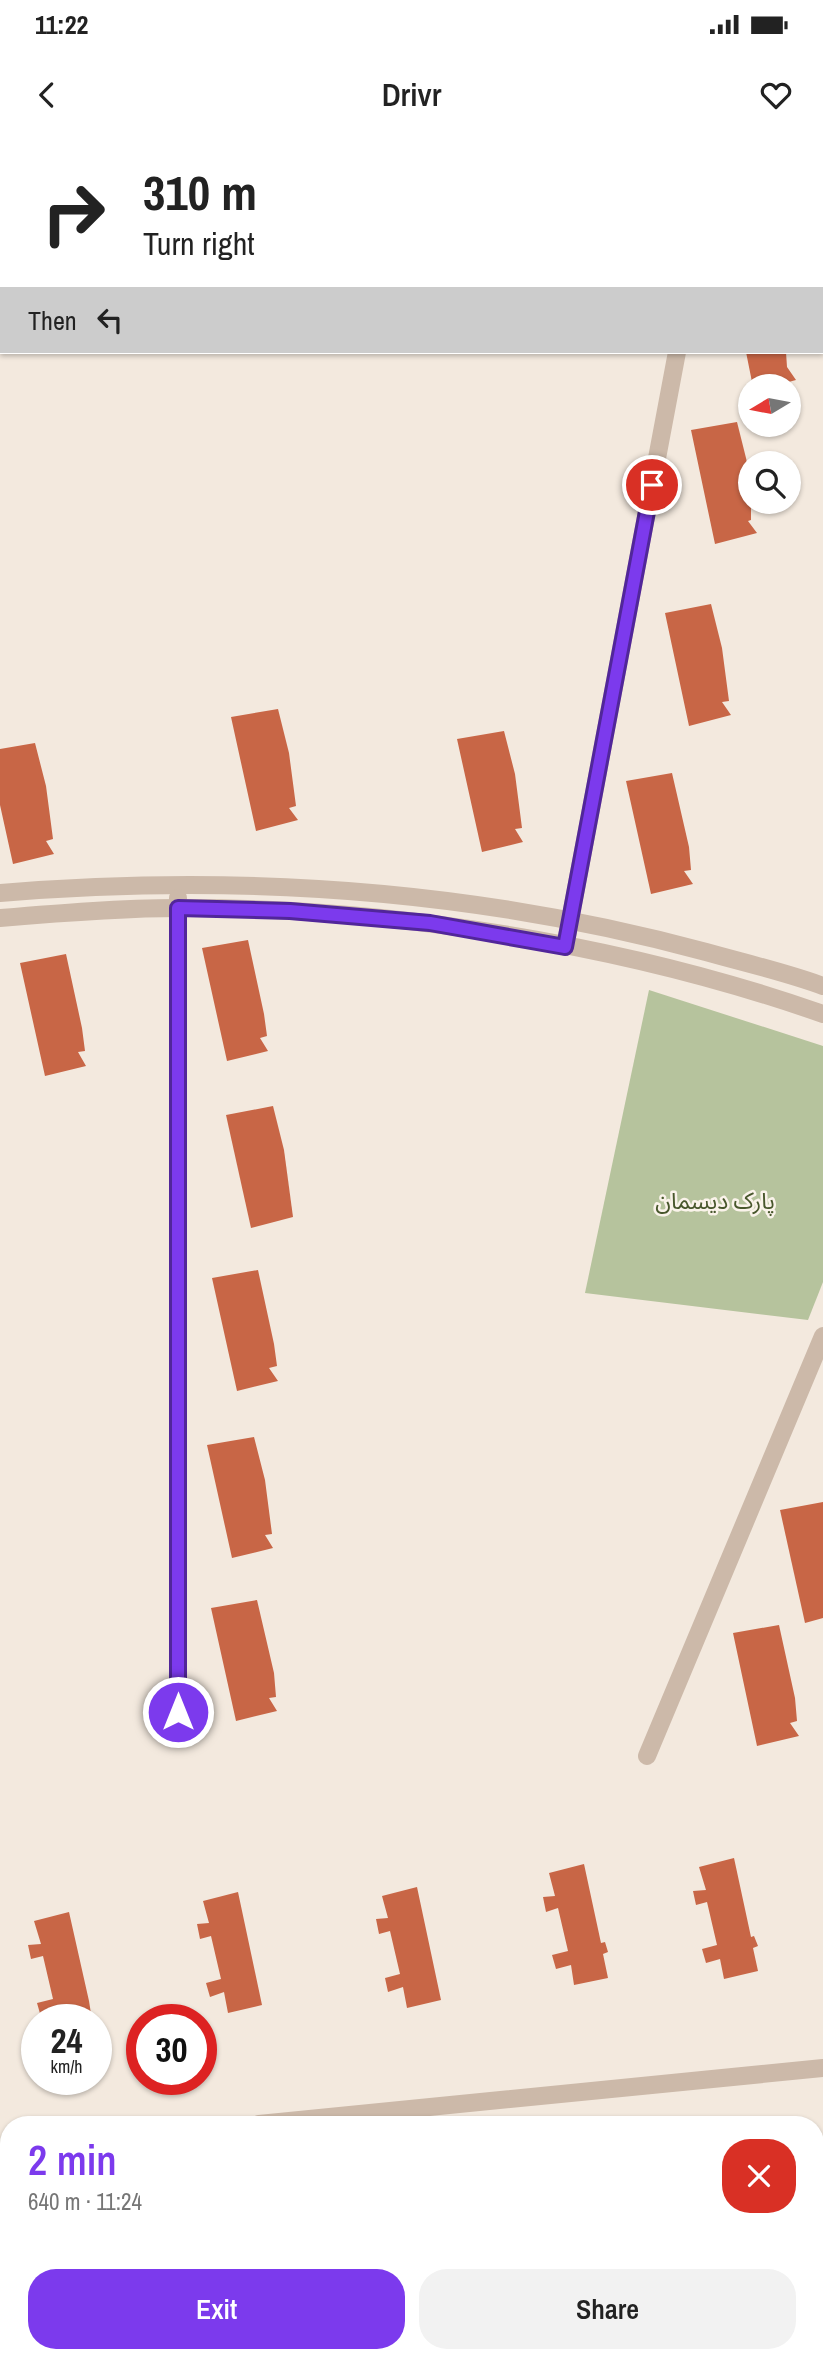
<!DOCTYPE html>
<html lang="en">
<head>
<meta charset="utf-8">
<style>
	:root { --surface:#fff; --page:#f2f2f2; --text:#222; --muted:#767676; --accent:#7c3aed }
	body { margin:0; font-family:"Archivo Narrow","Noto Sans Arabic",sans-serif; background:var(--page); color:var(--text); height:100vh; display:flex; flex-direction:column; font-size:26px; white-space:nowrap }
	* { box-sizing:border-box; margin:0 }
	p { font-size:23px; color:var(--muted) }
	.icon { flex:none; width:38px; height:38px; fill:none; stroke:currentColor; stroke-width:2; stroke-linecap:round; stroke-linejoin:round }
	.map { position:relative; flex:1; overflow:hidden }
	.panel { position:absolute; left:0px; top:1976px; width:824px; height:247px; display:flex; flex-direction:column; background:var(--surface); border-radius:28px 28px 0 0; box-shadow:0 2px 5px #0004 }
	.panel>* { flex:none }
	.guide { position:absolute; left:0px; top:0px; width:824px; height:214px; box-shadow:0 2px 5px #0004; background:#fff; color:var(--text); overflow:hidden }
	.needle { width:46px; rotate:260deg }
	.buttons { position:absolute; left:738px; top:234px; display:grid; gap:14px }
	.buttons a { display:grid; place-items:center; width:63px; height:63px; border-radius:50%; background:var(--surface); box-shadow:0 2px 5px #0004; font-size:35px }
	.speed { position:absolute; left:21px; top:1864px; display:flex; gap:14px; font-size:35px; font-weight:700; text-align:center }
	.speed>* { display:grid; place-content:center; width:91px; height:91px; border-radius:50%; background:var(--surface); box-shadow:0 2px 5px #0004; line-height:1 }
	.speed small { font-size:18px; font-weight:400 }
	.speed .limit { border:10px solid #d22; background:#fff; color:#111 }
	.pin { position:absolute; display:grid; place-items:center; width:60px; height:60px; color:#fff; margin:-30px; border:4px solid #fff; border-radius:50%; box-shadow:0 2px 7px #0007 }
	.me { position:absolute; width:77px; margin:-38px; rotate:0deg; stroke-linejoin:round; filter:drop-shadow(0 0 5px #0008) }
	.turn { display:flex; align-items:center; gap:24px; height:147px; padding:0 28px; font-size:32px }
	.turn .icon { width:91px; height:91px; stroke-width:2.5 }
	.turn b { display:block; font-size:49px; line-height:60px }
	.then { display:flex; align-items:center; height:66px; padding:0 28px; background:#0003; gap:14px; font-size:26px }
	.round { display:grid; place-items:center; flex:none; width:74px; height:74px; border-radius:28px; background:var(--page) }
	.overview { display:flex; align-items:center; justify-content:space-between; height:119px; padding:0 28px }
	h1 { font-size:42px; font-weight:600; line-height:52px; color:var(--accent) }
	.action { display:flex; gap:14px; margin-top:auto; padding:14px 28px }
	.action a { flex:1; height:80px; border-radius:28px; background:var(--accent); color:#fff; font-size:28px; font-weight:600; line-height:80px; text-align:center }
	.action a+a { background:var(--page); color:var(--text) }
	.status { display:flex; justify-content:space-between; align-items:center; height:49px; padding:0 35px; background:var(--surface); direction:ltr }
	.status svg { height:19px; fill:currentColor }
	header { display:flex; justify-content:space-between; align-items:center; height:91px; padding:0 28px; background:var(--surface); font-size:32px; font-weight:600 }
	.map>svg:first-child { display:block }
	.green { fill:#b6c39d }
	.building { fill:#c86646 }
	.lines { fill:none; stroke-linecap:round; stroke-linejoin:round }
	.minor { stroke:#ccb9a9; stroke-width:18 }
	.route-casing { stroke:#51269a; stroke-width:18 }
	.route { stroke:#7c3aed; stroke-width:12 }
	.labels { text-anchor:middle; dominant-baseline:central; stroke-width:5; stroke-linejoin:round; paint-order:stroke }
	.park-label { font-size:23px; fill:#48572c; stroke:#faf3ea }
</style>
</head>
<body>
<div class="status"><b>11:22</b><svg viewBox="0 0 49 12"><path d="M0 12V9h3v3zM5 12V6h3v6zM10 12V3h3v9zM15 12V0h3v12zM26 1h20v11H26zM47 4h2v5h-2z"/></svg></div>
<header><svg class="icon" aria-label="back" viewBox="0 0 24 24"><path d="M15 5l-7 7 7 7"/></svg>Drivr<svg class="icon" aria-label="heart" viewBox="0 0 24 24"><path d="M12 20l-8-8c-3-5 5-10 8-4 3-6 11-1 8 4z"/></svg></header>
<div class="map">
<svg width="823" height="2221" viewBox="0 0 823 2221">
	<rect width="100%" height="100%" fill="#f3e9de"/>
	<path class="green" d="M649 850 823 906V1142L808 1180 585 1153Z"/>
	<g class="building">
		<path d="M746 212H786L787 227 796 240 770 247H753Z"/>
		<path d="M737 282 751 338V380L748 381 757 393 715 404 691 290Z"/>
		<path d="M711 464 722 508 729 561 722 562 731 575 689 586 665 473Z"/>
		<path d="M278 569 289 613 296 666 289 668 298 680 256 691 231 577Z"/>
		<path d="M504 591 515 634 522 688 515 689 523 702 482 712 457 599Z"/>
		<path d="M35 603 46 646 53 699 46 701 54 714 13 724 0 665V609Z"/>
		<path d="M672 633 689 707 691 730 684 731 693 744 651 754 626 641Z"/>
		<path d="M248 800 264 874 267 896 260 898 268 911 227 921 202 808Z"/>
		<path d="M66 814 82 888 85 911 78 912 86 926 45 936 20 823Z"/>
		<path d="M273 966 284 1010 293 1077 251 1088 226 975Z"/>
		<path d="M258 1130 274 1204 277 1226 269 1228 278 1241 237 1251 212 1138Z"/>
		<path d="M254 1297 265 1340 272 1394 265 1395 273 1408 232 1418 207 1305Z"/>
		<path d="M823 1362V1478L805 1483 780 1370Z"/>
		<path d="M257 1460 274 1533 276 1557 269 1558 277 1571 236 1581 211 1468Z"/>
		<path d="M779 1485 795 1558 797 1581 790 1583 799 1596 757 1606 733 1493Z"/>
		<path d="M734 1718 751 1797 754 1796 758 1806 753 1808 758 1831 724 1839 720 1819 706 1823 702 1809 717 1805 707 1762 696 1765 693 1751 706 1750 699 1727Z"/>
		<path d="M584 1724 601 1803 605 1802 608 1812 603 1814 608 1838 574 1845 571 1825 556 1829 552 1815 568 1811 558 1768 546 1772 543 1757 555 1756 549 1733Z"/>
		<path d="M417 1747 441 1860 407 1868 403 1847 388 1852 385 1838 400 1834 390 1791 379 1794 376 1779 388 1778 382 1756Z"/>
		<path d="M238 1752 262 1865 228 1873 224 1852 210 1857 206 1843 221 1839 211 1796 200 1799 197 1784 209 1783 203 1761Z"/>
		<path d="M69 1772 89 1861 92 1880H57L56 1872 41 1877 37 1863 53 1859 43 1816 31 1819 28 1805 41 1804 34 1781Z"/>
	</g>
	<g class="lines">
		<g class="minor">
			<path d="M715 2 716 0"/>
			<path d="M0 753C239 733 474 749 706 812 745 823 785 832 823 846"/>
			<path d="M178 758V1572"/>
			<path d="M0 778C59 773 120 768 179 768 390 767 624 804 823 874"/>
			<path d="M565 807 677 212"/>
			<path d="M647 1616 823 1196"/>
			<path d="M259 1984 823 1928"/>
			<path d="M0 2020 9 2018"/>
			<path d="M724 2214 731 2221"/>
			<path d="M630 2221 635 2214"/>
		</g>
	</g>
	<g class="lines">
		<g class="route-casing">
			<path id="route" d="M178 1572V768L290 771 430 783 565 807 652 345"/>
		</g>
		<use href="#route" class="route"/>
	</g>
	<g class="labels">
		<g class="park-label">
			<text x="715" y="1060">پارک دیسمان</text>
		</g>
	</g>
</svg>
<div class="buttons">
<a><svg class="needle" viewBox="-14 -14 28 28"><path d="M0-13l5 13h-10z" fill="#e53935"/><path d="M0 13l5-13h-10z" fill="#767676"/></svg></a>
<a><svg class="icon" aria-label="search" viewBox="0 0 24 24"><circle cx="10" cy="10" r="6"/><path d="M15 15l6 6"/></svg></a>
</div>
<div class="speed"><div>24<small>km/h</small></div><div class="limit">30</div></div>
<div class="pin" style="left:652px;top:345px;background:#d93025"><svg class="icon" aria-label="arrive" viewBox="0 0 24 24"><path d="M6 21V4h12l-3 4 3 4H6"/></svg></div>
<svg class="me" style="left:178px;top:1572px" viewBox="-20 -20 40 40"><circle r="17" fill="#7c3aed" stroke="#fff" stroke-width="3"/><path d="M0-11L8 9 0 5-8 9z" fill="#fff"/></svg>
<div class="guide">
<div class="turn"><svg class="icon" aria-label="right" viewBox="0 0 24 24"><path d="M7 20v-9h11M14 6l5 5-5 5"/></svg><div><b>310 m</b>Turn right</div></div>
<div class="then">Then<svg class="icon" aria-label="left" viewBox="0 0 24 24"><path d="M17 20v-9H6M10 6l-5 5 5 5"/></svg></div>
</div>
<section class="panel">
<div class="overview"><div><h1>2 min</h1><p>640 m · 11:24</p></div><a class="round" style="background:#d93025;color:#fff"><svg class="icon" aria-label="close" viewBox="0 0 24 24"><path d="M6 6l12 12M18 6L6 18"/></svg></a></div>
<div class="action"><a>Exit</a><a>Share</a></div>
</section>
</div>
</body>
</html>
